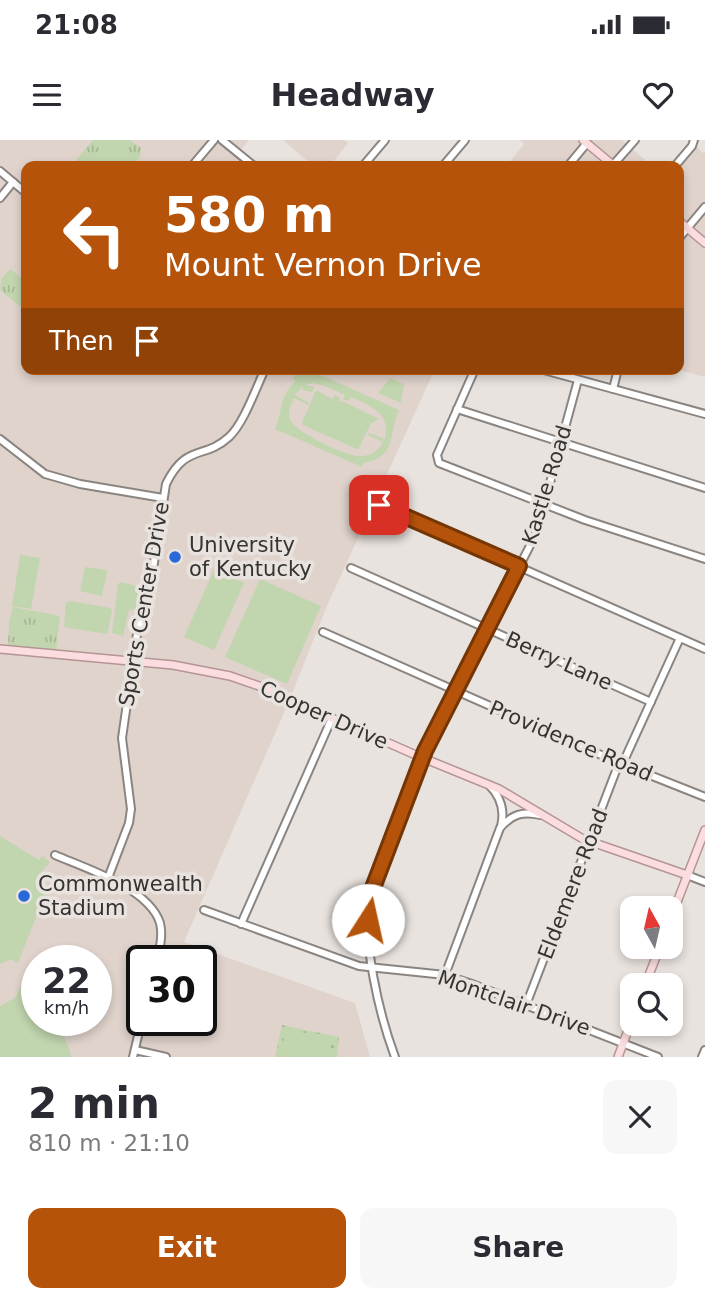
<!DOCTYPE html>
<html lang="en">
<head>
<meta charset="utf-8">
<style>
	:root { --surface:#fff; --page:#f7f7f7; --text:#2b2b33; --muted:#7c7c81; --accent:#b45309 }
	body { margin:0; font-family:"DejaVu Sans",sans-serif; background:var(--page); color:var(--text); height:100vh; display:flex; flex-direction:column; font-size:26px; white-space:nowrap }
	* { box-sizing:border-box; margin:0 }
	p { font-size:23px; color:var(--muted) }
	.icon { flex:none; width:38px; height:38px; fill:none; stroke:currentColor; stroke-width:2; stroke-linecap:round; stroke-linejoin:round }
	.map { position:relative; height:917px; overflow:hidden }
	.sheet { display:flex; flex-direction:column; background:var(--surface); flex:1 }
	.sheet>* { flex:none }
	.banner { position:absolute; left:21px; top:21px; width:663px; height:214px; border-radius:14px; box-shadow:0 4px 10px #0003; background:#b45309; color:#fff; overflow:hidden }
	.needle { width:46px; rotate:352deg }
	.buttons { position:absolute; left:620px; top:756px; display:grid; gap:14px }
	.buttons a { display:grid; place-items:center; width:63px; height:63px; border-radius:14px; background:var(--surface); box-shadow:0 4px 10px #0003; font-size:35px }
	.speed { position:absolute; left:21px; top:805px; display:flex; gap:14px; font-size:35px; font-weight:700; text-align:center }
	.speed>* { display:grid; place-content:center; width:91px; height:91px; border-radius:50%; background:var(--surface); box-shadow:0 4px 10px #0003; line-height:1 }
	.speed small { font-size:18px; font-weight:400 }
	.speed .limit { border:4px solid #111; border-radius:10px; background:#fff; color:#111 }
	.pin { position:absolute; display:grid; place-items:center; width:60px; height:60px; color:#fff; margin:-30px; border-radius:14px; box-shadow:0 4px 10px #0006 }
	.me { position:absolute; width:77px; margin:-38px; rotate:10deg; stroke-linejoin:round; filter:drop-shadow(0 0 5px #0008) }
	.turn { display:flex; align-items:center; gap:24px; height:147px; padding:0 28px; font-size:32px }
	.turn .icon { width:91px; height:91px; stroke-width:2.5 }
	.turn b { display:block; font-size:49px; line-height:60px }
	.then { display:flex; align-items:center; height:66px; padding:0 28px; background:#0003; gap:14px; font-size:26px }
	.round { display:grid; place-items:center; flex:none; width:74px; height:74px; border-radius:14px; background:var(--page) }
	.headline { display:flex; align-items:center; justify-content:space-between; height:119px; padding:0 28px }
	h1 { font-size:42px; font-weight:800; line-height:52px }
	.primary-button { display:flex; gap:14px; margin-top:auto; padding:14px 28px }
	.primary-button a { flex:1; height:80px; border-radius:14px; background:var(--accent); color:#fff; font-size:28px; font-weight:800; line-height:80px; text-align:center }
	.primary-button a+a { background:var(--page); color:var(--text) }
	.status { display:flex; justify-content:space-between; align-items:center; height:49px; padding:0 35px; background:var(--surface); direction:ltr }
	.status svg { height:19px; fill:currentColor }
	header { display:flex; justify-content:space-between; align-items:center; height:91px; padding:0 28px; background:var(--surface); font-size:32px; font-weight:800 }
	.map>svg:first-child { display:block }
	.built { fill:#e0d3cc; fill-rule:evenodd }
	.grass { fill:url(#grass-tufts) }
	.park { fill:url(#park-dots) }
	.pitch { fill:#c1d5ae; fill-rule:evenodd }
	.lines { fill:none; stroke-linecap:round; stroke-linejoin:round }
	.minor-casing { stroke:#8b8582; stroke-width:10 }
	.major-casing { stroke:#b49495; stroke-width:10 }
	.minor { stroke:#fff; stroke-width:6 }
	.major { stroke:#fbdddf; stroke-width:7 }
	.route-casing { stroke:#753606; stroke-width:18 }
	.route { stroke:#b45309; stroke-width:12 }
	.poi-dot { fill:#2769d6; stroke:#e9e3df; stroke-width:2.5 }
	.labels { text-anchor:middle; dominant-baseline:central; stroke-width:7; stroke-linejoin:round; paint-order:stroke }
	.street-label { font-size:21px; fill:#363432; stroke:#e9e3df }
	.poi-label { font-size:21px; fill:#363432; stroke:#e9e3df; text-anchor:start }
</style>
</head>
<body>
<div class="status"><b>21:08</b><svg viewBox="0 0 49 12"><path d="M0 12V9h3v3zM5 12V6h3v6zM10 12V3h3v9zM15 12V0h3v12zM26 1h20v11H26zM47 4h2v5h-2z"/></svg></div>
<header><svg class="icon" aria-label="menu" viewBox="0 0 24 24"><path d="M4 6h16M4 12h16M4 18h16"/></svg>Headway<svg class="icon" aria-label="heart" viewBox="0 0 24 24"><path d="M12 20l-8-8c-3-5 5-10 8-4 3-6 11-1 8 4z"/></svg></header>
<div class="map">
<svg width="705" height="917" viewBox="0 0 705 917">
	<defs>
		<pattern id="grass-tufts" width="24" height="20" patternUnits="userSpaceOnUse" patternTransform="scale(1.75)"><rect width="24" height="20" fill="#c1d5ae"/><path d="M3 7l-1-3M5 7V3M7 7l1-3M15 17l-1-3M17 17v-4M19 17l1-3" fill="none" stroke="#a6b796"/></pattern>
		<pattern id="park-dots" width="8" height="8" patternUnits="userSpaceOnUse" patternTransform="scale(1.75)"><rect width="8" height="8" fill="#c1d5ae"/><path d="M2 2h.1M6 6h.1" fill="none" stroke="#a6b796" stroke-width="1.8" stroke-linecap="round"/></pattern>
	</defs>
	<rect width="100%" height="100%" fill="#e9e3df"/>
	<g class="built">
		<path d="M0 0H249L238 13 254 26H26V229H435L327 466 287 566 184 802 355 863 370 917H0ZM37 821H96V880H37ZM142 821H201V880H142Z"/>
		<path d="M283 0H344L348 3 330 26H313Z"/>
		<path d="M520 0H622L652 26H508L507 25 524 4Z"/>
		<path d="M694 4 703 13 705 12V237L675 229H679V26H675Z"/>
	</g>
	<g class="grass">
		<path d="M93 0H130L141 8 140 17 133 26H71Z"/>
		<path d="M10 129 26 141V171L0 150 2 138Z"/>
		<path d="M13 467 60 476 56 510 8 506 9 481Z"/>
	</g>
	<path class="park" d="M282 885 339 897 337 917H275Z"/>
	<g class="pitch">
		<path d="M297 229H307L399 270C388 294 398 316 364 323L362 327 275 289C283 271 279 255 296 241L293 239ZM313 243 322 245 345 255 343 259 348 261 351 257C371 266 391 273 385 299L369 293 368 295 383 302C379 310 371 316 361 316 347 317 294 292 290 279 287 272 291 265 294 258L308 265 309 263 295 255 303 246 302 250 312 252 314 247 305 245Z"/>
		<path d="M390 238 404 244 401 263 378 253Z"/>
		<path d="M318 251 332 259 335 255 340 258 338 262 342 261 379 279 371 283 359 308 357 309 303 285 302 283 315 252Z"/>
		<path d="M20 415 40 418 31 469 12 466Z"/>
		<path d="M85 427 106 430 107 432 102 456 80 451Z"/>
		<path d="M214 430 244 443 214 510 184 497Z"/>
		<path d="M260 439 321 466 287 544 225 517Z"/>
		<path d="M121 442 140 447 136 469 129 470 123 496 112 493 118 444Z"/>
		<path d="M69 461 110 468 112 470 108 492 106 494 64 487 66 463Z"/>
		<path d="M0 696 39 720 42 716 50 722 37 737 41 748 50 752 40 767 18 823 11 819 0 824Z"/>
		<path d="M26 835 37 840V880H58L55 884 61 888 72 917H0V866L15 858Z"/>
		<path d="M286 889 331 898 327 917H280Z"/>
	</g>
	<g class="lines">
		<g class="minor-casing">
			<g id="minor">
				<path d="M222 0 254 26"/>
				<path d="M613 25 635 0"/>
				<path d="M192 26 214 0"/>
				<path d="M363 26 385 0"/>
				<path d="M443 26 465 0"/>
				<path d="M568 26 587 3"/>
				<path d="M675 26 692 6 694 0"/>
				<path d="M0 31 26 53"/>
				<path d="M0 58 13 42"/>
				<path d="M679 98 705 67"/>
				<path d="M475 229 437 315 439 323 585 380 705 419"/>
				<path d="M540 229 705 274"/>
				<path d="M613 249 618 229"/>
				<path d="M457 269 705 348"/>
				<path d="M0 299 45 334 80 344 163 358"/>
				<path d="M379 365 705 509"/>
				<path d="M351 428 651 562"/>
				<path d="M323 492 617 622 705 657"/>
				<path d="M622 625 680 498"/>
				<path d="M489 645C501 657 505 670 501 686"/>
				<path d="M55 715C85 728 149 748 160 783 163 796 160 808 156 821"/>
				<path d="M687 735 705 742"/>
				<path d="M108 738 129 683 131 669 122 598 137 494 149 455 166 344C186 303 204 320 229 297 244 283 256 248 265 229"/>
				<path d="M204 770 359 826 445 835 472 844 658 917"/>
				<path d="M241 784 332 578"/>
				<path d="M445 835 500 688C512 674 523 671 540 675"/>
				<path d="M526 865 619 623"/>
				<path d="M135 910 166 917"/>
				<path d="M133 917 142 879"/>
				<path d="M395 917C380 877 361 799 370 757L432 596 536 394 578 240"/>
				<path d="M702 917 705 910"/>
			</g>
		</g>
		<g class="major-casing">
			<g id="major">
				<path d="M583 0 614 26"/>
				<path d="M679 81 705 103"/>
				<path d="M0 509 173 525 230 536 259 546 418 616 499 649 583 699 687 735"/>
				<path d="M670 780 705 690"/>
				<path d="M645 845 660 807"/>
				<path d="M618 917 632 880"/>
			</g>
		</g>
		<use href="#minor" class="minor"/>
		<use href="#major" class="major"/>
	</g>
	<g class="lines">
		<g class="route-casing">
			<path id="route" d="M368 780 371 753 425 611 519 426 379 365"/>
		</g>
		<use href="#route" class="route"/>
	</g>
	<g class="poi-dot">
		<circle cx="175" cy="417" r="7"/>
		<circle cx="24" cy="756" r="7"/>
	</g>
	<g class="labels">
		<g class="street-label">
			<text transform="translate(547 345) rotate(-73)">Kastle Road</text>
			<text transform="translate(144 464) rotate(-80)">Sports Center Drive</text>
			<text transform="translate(559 521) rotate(24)">Berry Lane</text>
			<text transform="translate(324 575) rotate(24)">Cooper Drive</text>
			<text transform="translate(571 601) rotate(23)">Providence Road</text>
			<text transform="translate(573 744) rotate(-69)">Eldemere Road</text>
			<text transform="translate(514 863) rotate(19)">Montclair Drive</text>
		</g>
		<g class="poi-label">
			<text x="189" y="405">University<tspan x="189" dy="24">of Kentucky</tspan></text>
			<text x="38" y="744">Commonwealth<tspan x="38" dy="24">Stadium</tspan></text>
		</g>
	</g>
</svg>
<div class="buttons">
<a><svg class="needle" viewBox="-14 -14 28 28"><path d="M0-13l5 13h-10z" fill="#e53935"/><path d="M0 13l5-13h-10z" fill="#7c7c81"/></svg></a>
<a><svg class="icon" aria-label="search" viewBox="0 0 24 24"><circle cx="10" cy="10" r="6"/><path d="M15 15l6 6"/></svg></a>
</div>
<div class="speed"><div>22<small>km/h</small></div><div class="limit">30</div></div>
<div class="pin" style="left:379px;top:365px;background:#d93025"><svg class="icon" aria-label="arrive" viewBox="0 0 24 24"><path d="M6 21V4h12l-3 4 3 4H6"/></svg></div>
<svg class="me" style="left:368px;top:780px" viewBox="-20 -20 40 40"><circle r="19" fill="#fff"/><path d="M0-13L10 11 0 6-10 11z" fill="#b45309"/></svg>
<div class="banner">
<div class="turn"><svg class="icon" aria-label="left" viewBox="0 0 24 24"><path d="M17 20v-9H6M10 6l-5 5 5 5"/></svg><div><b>580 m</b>Mount Vernon Drive</div></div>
<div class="then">Then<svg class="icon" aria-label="arrive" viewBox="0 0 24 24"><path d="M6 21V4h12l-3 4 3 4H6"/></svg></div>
</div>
</div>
<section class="sheet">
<div class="headline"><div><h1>2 min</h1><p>810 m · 21:10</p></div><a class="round"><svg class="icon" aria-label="close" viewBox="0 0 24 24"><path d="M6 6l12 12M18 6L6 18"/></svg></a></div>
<div class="primary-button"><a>Exit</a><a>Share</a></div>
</section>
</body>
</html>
